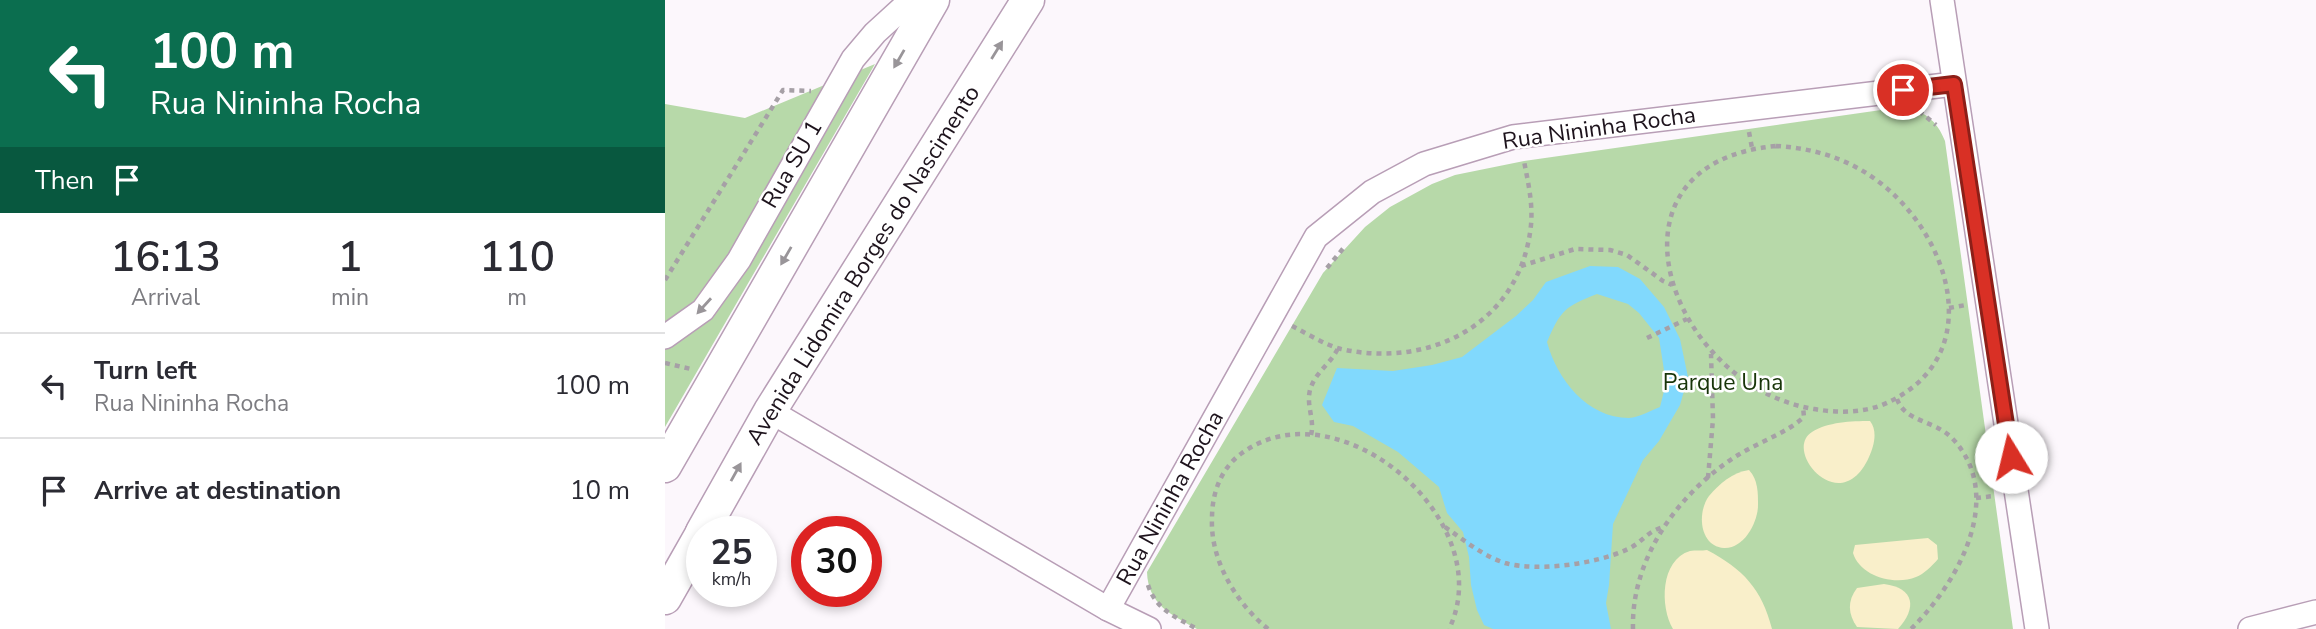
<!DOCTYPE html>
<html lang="en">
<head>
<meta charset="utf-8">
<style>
	:root { --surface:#fff; --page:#f7f7f7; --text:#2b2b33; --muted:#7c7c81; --line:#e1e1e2 }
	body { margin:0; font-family:"Nunito Sans",sans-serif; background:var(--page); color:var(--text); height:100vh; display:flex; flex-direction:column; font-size:26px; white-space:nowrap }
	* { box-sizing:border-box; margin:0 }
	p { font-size:23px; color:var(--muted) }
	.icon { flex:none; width:38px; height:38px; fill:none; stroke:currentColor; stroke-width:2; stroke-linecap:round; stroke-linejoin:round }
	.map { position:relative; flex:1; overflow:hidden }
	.details { display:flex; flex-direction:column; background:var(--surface); width:665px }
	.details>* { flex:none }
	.top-card { background:#0b6e4f; color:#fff; overflow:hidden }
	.speed { position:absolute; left:21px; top:516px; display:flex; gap:14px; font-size:35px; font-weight:700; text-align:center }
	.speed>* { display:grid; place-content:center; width:91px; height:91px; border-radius:50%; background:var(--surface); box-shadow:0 4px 10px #0003; line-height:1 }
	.speed small { font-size:18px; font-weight:400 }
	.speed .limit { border:10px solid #d22; background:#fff; color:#111 }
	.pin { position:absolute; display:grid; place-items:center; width:60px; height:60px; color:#fff; margin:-30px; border:4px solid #fff; border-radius:50%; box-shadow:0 2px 7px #0007 }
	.me { position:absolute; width:77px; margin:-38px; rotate:351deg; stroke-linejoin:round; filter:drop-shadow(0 0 5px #0008) }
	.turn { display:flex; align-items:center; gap:24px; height:147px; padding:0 35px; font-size:32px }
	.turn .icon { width:91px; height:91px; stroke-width:2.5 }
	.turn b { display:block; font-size:49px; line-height:60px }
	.then { display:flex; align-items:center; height:66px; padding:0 35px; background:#0003; gap:14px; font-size:26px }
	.eta { display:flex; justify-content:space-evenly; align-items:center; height:119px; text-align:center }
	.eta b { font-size:42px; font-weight:600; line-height:49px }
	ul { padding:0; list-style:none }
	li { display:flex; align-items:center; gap:21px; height:105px; padding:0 35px; border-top:2px solid var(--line) }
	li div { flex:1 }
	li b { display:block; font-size:26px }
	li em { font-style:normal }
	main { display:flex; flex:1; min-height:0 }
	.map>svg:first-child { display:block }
	.green { fill:#b7d9a9 }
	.sand { fill:#f9efca }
	.water { fill:#81d9fd; fill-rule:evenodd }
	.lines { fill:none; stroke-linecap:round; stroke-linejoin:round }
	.street-casing { stroke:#b89eb6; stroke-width:26 }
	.secondary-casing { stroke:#b89eb6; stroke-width:35 }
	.path { stroke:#a6a0a6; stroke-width:4.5; stroke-dasharray:5 5; stroke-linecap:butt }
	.street { stroke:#fff; stroke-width:23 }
	.secondary { stroke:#fff; stroke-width:32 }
	.oneway { fill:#999599 }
	.route-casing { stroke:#8d1f18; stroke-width:18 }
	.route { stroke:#d93025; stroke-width:12 }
	.labels { text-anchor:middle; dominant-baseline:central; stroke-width:5; stroke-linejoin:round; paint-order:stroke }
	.street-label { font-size:23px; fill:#1d131c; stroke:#fff }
	.park-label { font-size:23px; fill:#183509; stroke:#fff }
</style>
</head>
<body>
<main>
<section class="details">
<div class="top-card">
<div class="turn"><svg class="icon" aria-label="left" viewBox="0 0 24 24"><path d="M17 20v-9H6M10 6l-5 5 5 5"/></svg><div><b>100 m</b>Rua Nininha Rocha</div></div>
<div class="then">Then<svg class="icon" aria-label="arrive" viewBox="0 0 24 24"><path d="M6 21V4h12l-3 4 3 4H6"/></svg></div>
</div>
<div class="eta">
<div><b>16:13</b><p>Arrival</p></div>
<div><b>1</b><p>min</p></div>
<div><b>110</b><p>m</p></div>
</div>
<ul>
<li><svg class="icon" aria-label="left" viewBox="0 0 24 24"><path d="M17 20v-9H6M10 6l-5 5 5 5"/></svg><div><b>Turn left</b><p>Rua Nininha Rocha</p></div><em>100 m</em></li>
<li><svg class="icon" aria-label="arrive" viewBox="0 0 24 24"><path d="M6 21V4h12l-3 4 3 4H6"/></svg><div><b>Arrive at destination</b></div><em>10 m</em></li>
</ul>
</section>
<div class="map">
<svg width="1651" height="629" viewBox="0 0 1651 629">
	<rect width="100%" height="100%" fill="#fcf7fc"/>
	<g class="green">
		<path d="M210 64 0 427V104L80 118Z"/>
		<path d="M1237 107C1258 110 1272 120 1280 141L1348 629H532C507 615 483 605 482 572L658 273 700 227 725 207 767 184 790 175 859 161Z"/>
	</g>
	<g class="sand">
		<path d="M1205 421C1213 431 1209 446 1204 457 1176 520 1117 451 1147 432 1162 422 1187 421 1205 421Z"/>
		<path d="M1084 470C1093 480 1093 492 1093 505 1093 522 1079 549 1059 548 1034 546 1032 512 1044 496 1054 484 1068 472 1084 470Z"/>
		<path d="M1263 538 1272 545 1273 559C1267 566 1259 574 1251 577 1229 586 1195 576 1188 553L1190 545Z"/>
		<path d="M1042 550C1078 569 1097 589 1107 629H1008C995 607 995 560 1025 551 1030 550 1037 551 1042 550Z"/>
		<path d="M1219 584C1250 588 1252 608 1233 629L1192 627C1183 614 1182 601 1192 588Z"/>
	</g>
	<path class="water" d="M925 266 953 267 975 279 999 307 1015 339 1023 377 1015 405 994 441 978 460 948 524 944 585 941 603 946 629H828L819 625 812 610 806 585 804 557 798 532 782 513 774 487 733 452 688 426 669 422 657 405 672 368 728 371 767 365 797 357 851 316 868 300 881 282ZM932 294 963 304 974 313 994 338 1001 383 995 407C985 411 974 417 964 418 922 418 892 379 882 342 896 310 899 307 932 294Z"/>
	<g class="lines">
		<g class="street-casing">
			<g id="street">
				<path d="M1277 0 1372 629"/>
				<path d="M0 337 38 310 74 260 188 59 210 33 244 2 262 0"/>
				<path d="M105 411 443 609 484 629"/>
				<path d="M443 609 651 237 707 192 759 164 848 137 1289 84"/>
				<path d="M1585 629 1651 612"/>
			</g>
		</g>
		<g class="secondary-casing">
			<g id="secondary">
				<path d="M0 466 268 0"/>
				<path d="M37 532 105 411 363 0"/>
				<path d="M0 598 37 533"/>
			</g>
		</g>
		<g class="path">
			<path d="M1254 111 1271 125"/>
			<path d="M1084 132 1087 148"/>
			<path d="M1111 146C1147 148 1181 158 1210 179 1287 234 1325 360 1217 405 1196 413 1171 413 1149 409 1004 386 925 163 1111 146Z"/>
			<path d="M856 266 910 249 945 250 962 255 998 281 1007 285"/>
			<path d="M662 268 681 245"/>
			<path d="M0 280 118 90 146 91"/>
			<path d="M1284 308 1301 305"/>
			<path d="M627 326C643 334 660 345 676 349 766 369 856 323 866 225 868 203 863 182 859 161"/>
			<path d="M982 338 1022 319"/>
			<path d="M0 363 26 369"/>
			<path d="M1232 399C1240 422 1269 420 1287 438 1342 496 1293 583 1246 629"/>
			<path d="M646 435C650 420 641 406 645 390 650 372 666 364 673 348"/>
			<path d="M1043 478 1048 419 1046 354"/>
			<path d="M1311 498 1329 496"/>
			<path d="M780 527C799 540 818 556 840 563 873 572 932 564 963 549 978 542 982 531 999 527"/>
			<path d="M483 585C491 610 511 617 532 629"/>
			<path d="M603 629C571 603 545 560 547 518 547 493 556 468 577 453 674 383 836 522 784 629"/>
			<path d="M968 629C966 558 1014 492 1073 455 1094 442 1120 434 1139 417L1138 407"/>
		</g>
		<use href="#street" class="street"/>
		<use href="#secondary" class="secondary"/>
	</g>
	<defs><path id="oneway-solid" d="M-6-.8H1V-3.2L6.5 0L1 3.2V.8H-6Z" transform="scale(1.75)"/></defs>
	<g class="oneway">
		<use href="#oneway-solid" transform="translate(332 50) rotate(-58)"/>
		<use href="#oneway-solid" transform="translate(234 59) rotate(120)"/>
		<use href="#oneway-solid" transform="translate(121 256) rotate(120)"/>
		<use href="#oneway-solid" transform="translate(39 306) rotate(132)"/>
		<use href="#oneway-solid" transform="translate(71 472) rotate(-61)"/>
	</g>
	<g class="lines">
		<g class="route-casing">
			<path id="route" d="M1238 90 1289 84 1346 457"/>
		</g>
		<use href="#route" class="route"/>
	</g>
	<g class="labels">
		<g class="street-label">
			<text transform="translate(934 128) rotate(-8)">Rua Nininha Rocha</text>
			<text transform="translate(127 164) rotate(-60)">Rua SU 1</text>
			<text transform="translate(198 265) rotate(-58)">Avenida Lidomira Borges do Nascimento</text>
			<text transform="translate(505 498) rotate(-61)">Rua Nininha Rocha</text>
		</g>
		<g class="park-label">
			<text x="1058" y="382">Parque Una</text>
		</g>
	</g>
</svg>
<div class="speed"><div>25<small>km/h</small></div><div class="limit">30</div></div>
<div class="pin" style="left:1238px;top:90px;background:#d93025"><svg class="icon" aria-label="arrive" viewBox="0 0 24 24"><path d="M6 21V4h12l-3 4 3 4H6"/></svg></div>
<svg class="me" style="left:1346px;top:457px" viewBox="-20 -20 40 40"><circle r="19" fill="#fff"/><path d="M0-13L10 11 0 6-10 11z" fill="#d93025"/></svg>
</div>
</main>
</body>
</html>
